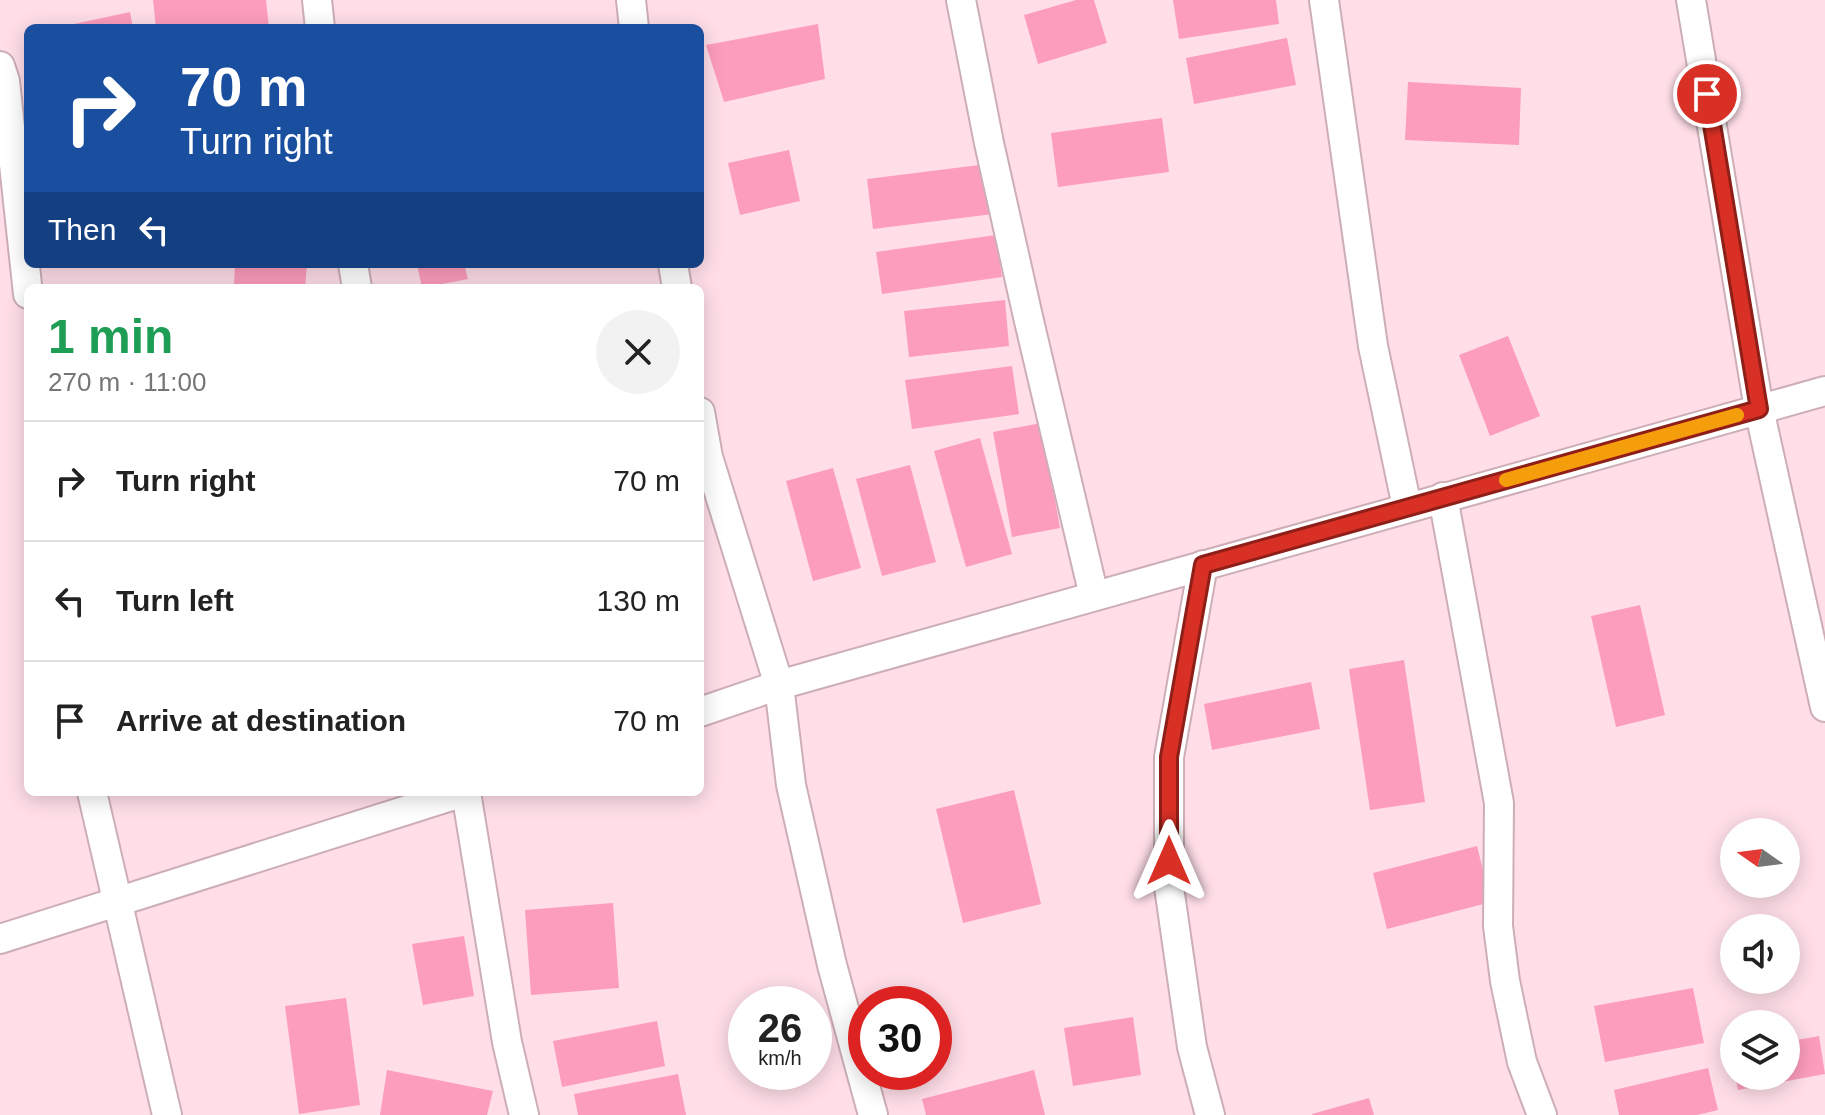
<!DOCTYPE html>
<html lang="en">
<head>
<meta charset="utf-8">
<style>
	:root { --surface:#fff; --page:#f2f2f2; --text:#222; --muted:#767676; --line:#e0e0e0 }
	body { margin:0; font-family:Helvetica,sans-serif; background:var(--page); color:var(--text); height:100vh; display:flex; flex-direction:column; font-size:30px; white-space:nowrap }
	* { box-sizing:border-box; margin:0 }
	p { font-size:26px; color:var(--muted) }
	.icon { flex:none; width:44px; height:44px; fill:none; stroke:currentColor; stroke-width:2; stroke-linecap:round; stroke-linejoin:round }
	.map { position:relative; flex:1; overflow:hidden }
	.drawer { position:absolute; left:24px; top:284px; width:680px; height:512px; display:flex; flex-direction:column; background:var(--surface); border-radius:12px; box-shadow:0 4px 20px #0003 }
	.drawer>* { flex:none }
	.hud { position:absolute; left:24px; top:24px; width:680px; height:244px; border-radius:12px; box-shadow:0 4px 20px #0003; background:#1a4fa0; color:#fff; overflow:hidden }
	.needle { width:52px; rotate:284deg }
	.tools { position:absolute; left:1720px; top:818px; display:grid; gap:16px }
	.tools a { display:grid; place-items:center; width:80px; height:80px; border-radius:50%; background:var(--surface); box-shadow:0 4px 20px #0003; font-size:40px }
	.speed { position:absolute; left:728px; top:986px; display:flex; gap:16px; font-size:40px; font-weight:700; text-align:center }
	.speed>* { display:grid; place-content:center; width:104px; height:104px; border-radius:50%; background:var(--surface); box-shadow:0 4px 20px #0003; line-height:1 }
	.speed small { font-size:20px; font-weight:400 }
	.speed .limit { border:12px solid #d22; background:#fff; color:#111 }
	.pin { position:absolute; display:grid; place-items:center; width:68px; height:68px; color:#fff; margin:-34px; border:4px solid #fff; border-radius:50%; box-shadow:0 2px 8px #0007 }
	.me { position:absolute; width:88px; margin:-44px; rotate:0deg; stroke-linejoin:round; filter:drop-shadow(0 0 6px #0008) }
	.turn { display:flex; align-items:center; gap:28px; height:168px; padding:0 24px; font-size:36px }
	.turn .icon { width:104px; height:104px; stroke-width:2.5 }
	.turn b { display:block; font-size:56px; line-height:68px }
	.then { display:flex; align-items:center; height:76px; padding:0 24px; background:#0003; gap:16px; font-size:30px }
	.round { display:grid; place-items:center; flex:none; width:84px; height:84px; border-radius:42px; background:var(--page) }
	.summary { display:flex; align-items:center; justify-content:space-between; height:136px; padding:0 24px }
	h1 { font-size:48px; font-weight:700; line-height:60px; color:#1e9e55 }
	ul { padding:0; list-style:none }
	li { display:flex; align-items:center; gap:24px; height:120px; padding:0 24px; border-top:2px solid var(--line) }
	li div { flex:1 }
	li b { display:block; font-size:30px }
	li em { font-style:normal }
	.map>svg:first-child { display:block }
	.building { fill:#fd9dbe }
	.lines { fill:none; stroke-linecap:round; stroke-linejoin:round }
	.minor-casing { stroke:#cdaeb7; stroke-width:32 }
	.minor { stroke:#fff; stroke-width:28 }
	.route-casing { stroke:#8d1f18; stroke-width:20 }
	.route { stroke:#d93025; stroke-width:14 }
	.slow { stroke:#f59e0b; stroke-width:14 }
</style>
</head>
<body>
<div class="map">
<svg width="1825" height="1115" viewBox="0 0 1825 1115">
	<rect width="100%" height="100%" fill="#ffdee8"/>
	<g class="building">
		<path d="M153 0H266L269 28H156Z"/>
		<path d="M1076 0H1094L1107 43 1038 64 1024 15Z"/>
		<path d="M1173 0H1276L1279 24 1179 39Z"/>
		<path d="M130 12 133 28H60V27Z"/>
		<path d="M818 24 825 79 724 102 706 45Z"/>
		<path d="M1287 38 1296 85 1194 104 1186 58Z"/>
		<path d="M1408 82 1521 88 1519 145 1405 140Z"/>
		<path d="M1162 118 1169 172 1058 187 1051 133Z"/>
		<path d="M789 150 800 201 740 215 728 163Z"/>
		<path d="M987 164 993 214 873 229 867 179Z"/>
		<path d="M996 235 1002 277 882 294 876 252Z"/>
		<path d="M235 264H307L305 288 234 284Z"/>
		<path d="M417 264H464L468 279 422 288Z"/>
		<path d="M1005 300 1009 346 909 357 904 311Z"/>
		<path d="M1508 336 1540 416 1490 436 1459 355Z"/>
		<path d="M1012 366 1019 414 912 429 905 380Z"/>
		<path d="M1041 423 1060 528 1012 537 993 432Z"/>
		<path d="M980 438 1012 554 966 567 934 451Z"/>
		<path d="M910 465 936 562 882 576 856 479Z"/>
		<path d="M833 468 861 568 813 581 786 481Z"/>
		<path d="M1640 605 1665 715 1616 727 1591 616Z"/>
		<path d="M1404 660 1425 802 1370 810 1349 669Z"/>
		<path d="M1311 682 1320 729 1212 750 1204 704Z"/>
		<path d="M1014 790 1041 904 963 923 936 809Z"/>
		<path d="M1477 846 1491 902 1387 929 1373 873Z"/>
		<path d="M613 903 619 988 531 995 525 910Z"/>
		<path d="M464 936 474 996 423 1005 412 944Z"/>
		<path d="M1693 988 1704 1043 1605 1062 1594 1006Z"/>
		<path d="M346 998 360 1105 299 1114 285 1006Z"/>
		<path d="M1133 1017 1141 1075 1073 1086 1064 1028Z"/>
		<path d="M657 1021 665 1066 562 1087 553 1041Z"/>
		<path d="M1819 1036 1825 1074 1738 1090 1735 1076H1786V1042Z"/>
		<path d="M1708 1068 1718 1110 1697 1115H1619L1614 1090Z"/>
		<path d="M387 1070 493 1091 487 1115H380Z"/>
		<path d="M1034 1070 1045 1115H926L922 1099Z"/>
		<path d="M678 1074 686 1115H578L574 1094Z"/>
		<path d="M1369 1098 1374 1115H1312V1114Z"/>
	</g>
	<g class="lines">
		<g class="minor-casing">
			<g id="minor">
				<path d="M317 0 320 28"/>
				<path d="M631 0 634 28"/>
				<path d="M961 0 989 143 1029 321 1094 596"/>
				<path d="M1324 0 1373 346 1407 507"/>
				<path d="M1691 0 1759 409 1825 707"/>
				<path d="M0 66 5 81 28 294"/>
				<path d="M353 264 357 288"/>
				<path d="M673 264 677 288"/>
				<path d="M700 412 708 457 779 685 791 785 832 965 873 1115"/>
				<path d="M1443 497 1499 803 1498 926 1505 981 1522 1062 1542 1115"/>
				<path d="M1203 565 1169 757V887L1192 1047 1210 1115"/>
				<path d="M700 712 779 685 1825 391"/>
				<path d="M92 792 167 1115"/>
				<path d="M466 792 507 1042 524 1115"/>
				<path d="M0 939 464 792"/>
			</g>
		</g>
		<use href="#minor" class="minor"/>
	</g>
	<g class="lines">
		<g class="route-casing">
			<path id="route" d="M1169 861V757L1203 565 1759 409 1707 94"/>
		</g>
		<use href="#route" class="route"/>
		<path class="slow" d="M1506 480 1737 415"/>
	</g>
</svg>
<div class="tools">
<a><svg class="needle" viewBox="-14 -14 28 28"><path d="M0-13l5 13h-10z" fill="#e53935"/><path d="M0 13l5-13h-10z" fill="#767676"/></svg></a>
<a><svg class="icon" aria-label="sound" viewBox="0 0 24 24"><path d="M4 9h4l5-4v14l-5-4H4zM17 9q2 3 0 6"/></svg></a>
<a><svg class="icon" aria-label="layers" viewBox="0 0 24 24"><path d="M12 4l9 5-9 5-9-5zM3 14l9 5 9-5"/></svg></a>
</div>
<div class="speed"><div>26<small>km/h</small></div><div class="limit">30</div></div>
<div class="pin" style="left:1707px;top:94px;background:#d93025"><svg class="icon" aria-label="arrive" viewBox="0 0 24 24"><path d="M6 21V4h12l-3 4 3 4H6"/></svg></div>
<svg class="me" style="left:1169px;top:861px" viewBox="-20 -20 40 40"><path d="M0-17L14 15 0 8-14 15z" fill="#d93025" stroke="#fff" stroke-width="4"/></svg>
<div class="hud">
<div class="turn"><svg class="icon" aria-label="right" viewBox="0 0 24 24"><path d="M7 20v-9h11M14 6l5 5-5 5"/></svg><div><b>70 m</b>Turn right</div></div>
<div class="then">Then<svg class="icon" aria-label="left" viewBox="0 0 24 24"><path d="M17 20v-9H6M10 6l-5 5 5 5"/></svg></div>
</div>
<section class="drawer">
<div class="summary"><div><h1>1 min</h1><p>270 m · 11:00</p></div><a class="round"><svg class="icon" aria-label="close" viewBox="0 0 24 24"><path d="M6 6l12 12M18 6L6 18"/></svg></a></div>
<ul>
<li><svg class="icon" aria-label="right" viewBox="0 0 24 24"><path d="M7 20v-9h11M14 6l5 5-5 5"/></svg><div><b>Turn right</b></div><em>70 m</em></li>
<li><svg class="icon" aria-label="left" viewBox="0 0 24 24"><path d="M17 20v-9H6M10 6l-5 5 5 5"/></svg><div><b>Turn left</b></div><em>130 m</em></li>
<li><svg class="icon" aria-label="arrive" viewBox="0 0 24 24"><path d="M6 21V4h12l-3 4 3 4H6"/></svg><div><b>Arrive at destination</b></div><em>70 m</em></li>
</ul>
</section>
</div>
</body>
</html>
